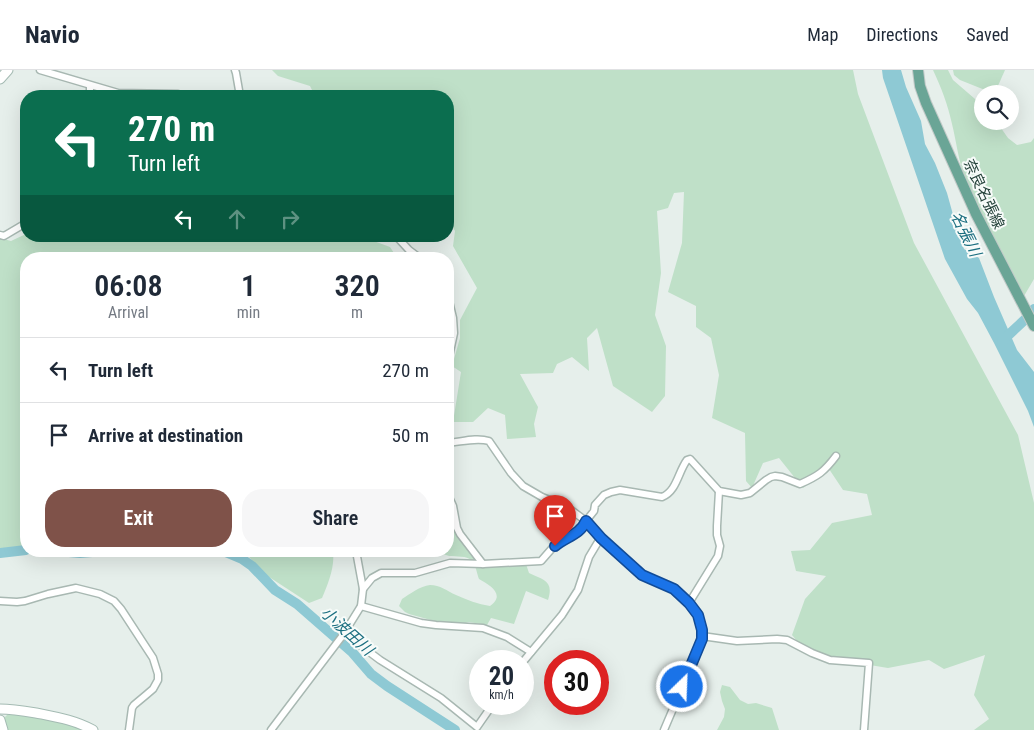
<!DOCTYPE html>
<html lang="en">
<head>
<meta charset="utf-8">
<style>
	:root { --surface:#fff; --page:#f6f6f7; --text:#1f2937; --muted:#747a83; --line:#e0e1e3; --accent:#7f5249 }
	body { margin:0; font-family:"Roboto Condensed","Noto Sans JP",sans-serif; background:var(--page); color:var(--text); height:100vh; display:flex; flex-direction:column; font-size:19px; white-space:nowrap }
	* { box-sizing:border-box; margin:0 }
	p { font-size:16px; color:var(--muted) }
	.icon { flex:none; width:28px; height:28px; fill:none; stroke:currentColor; stroke-width:2; stroke-linecap:round; stroke-linejoin:round }
	.map { position:relative; flex:1; overflow:hidden }
	.side { position:absolute; left:20px; top:182px; width:434px; height:305px; display:flex; flex-direction:column; background:var(--surface); border-radius:20px; box-shadow:0 5px 20px #0002 }
	.side>* { flex:none }
	.top-card { position:absolute; left:20px; top:20px; width:434px; height:152px; border-radius:20px; box-shadow:0 5px 20px #0002; background:#0b6e4f; color:#fff; overflow:hidden }
	.buttons { position:absolute; left:974px; top:15px; display:grid; gap:10px }
	.buttons a { display:grid; place-items:center; width:45px; height:45px; border-radius:50%; background:var(--surface); box-shadow:0 5px 20px #0002; font-size:25px }
	.speed { position:absolute; left:469px; top:580px; display:flex; gap:10px; font-size:25px; font-weight:700; text-align:center }
	.speed>* { display:grid; place-content:center; width:65px; height:65px; border-radius:50%; background:var(--surface); box-shadow:0 5px 20px #0002; line-height:1 }
	.speed small { font-size:12px; font-weight:400 }
	.speed .limit { border:8px solid #d22; background:#fff; color:#111 }
	.pin { position:absolute; display:grid; place-items:center; width:42px; height:42px; color:#fff; margin:-51px -21px; border-radius:50% 50% 50% 0; rotate:-45deg; box-shadow:0 0 5px #0007 }
	.pin .icon { rotate:45deg }
	.me { position:absolute; width:55px; margin:-28px; rotate:24deg; stroke-linejoin:round; filter:drop-shadow(0 0 4px #0008) }
	.turn { display:flex; align-items:center; gap:18px; height:105px; padding:0 25px; font-size:22px }
	.turn .icon { width:65px; height:65px; stroke-width:2.5 }
	.turn b { display:block; font-size:35px; line-height:42px }
	.lanes { display:flex; align-items:center; height:48px; padding:0 25px; background:#0003; justify-content:center; gap:25px; direction:ltr }
	.lanes .off { opacity:.35 }
	.eta { display:flex; justify-content:space-evenly; align-items:center; height:85px; text-align:center }
	.eta b { font-size:30px; font-weight:600; line-height:35px }
	.button { display:flex; gap:10px; margin-top:auto; padding:10px 25px }
	.button a { flex:1; height:58px; border-radius:20px; background:var(--accent); color:#fff; font-size:20px; font-weight:600; line-height:58px; text-align:center }
	.button a+a { background:var(--page); color:var(--text) }
	ul { padding:0; list-style:none }
	li { display:flex; align-items:center; gap:15px; height:65px; padding:0 25px; border-top:1px solid var(--line) }
	li div { flex:1 }
	li b { display:block; font-size:19px }
	li em { font-style:normal }
	header { display:flex; align-items:center; gap:30px; box-sizing:border-box; height:70px; padding:0 25px; background:var(--surface); border-bottom:1px solid var(--line) }
	header strong { font-size:24px }
	nav { display:flex; gap:28px; margin-inline-start:auto; font-size:18px }
	.map>svg:first-child { display:block }
	.green { fill:#bfe0c8 }
	.water { fill:#8ec9d4 }
	.lines { fill:none; stroke-linecap:round; stroke-linejoin:round }
	.river { stroke:#8ec9d4; stroke-width:10 }
	.street-casing { stroke:#a8b8b2; stroke-width:9 }
	.secondary-casing { stroke:#a4bbb3; stroke-width:11 }
	.primary-casing { stroke:#c2cac8; stroke-width:12 }
	.street { stroke:#fff; stroke-width:6 }
	.secondary { stroke:#fff; stroke-width:9 }
	.primary { stroke:#6aa596; stroke-width:10 }
	.route-casing { stroke:#114b97; stroke-width:12 }
	.route { stroke:#1a73e8; stroke-width:9 }
	.labels { text-anchor:middle; dominant-baseline:central; stroke-width:4; stroke-linejoin:round; paint-order:stroke }
	.street-label { font-size:15px; fill:#24423a; stroke:#f7fbf9 }
	.water-label { font-size:16px; font-style:italic; fill:#1c6f80; stroke:#f7fbf9 }
</style>
</head>
<body>
<header>
<strong>Navio</strong>
<nav><a>Map</a><a>Directions</a><a>Saved</a></nav>
</header>
<div class="map">
<svg width="1034" height="660" viewBox="0 0 1034 660">
	<rect width="100%" height="100%" fill="#e6efeb"/>
	<g class="green">
		<path d="M272 0H853L858 24 914 173 1018 365 1034 433V660H974L989 649 974 625 985 585 944 599 929 590 888 598 809 585 792 565 805 529 826 506 796 501 791 481 810 480 832 453 872 445 867 424 843 420 829 399 803 418 779 388 763 393 752 418 746 411 745 363 712 348 719 305 711 268 696 257V236L668 222 682 173 684 122 674 123 668 138 657 141 661 203 655 245 666 276 665 326 652 342 613 316 597 258 587 268 589 301 572 287 557 294 553 303 520 304 538 337 534 354 536 367 507 369 505 345 488 338 473 352H453L461 302 452 296 460 268V250L477 218 453 176 455 161 448 150V136L453 119 451 93 448 96V26H315L310 16 278 6Z"/>
		<path d="M933 0H948L953 10 982 35V51H996L1008 68 1017 75 1031 72 1034 68V209L1024 226C1003 186 979 145 963 102 958 87 956 70 952 54 948 35 941 17 933 0Z"/>
		<path d="M953 0H1005L997 18 985 20 960 10 954 5Z"/>
		<path d="M26 164V166H370L371 170 390 177 398 189H26V478H0V168L11 171Z"/>
		<path d="M450 457 454 459 461 470 474 475 476 478 480 491 526 494 529 503C544 510 554 511 548 530L526 521 514 554 491 548 487 555 469 552 458 555 445 554 409 544 405 542 399 536 402 529C410 524 420 516 430 515 440 515 447 521 456 525 467 530 478 534 490 536 506 525 490 515 479 509 477 504 476 495 472 491 466 485 457 487 449 486 445 485 441 483 438 481H448V458Z"/>
		<path d="M244 481H333C335 497 328 514 322 528L309 533 263 503Z"/>
		<path d="M722 615 730 617 740 630 748 634 756 633 772 638 779 660H717L724 647 725 639 722 631 720 622Z"/>
		<path d="M8 644C33 646 60 649 83 660H7L3 649Z"/>
	</g>
	<path class="water" d="M882 0H901L906 17 921 51 925 74 935 93 947 123 957 159 964 179 979 188 994 227 1017 280 1034 302V357L1028 341 994 273 978 243 967 229 945 189 883 8Z"/>
	<g class="lines">
		<g class="river">
			<path d="M1002 271 1032 243 1034 239"/>
			<path d="M58 481 80 483 104 481"/>
			<path d="M223 481 242 489 252 496 275 520 297 534 352 582 371 604 387 616 455 660"/>
			<path d="M0 483 26 480"/>
		</g>
		<g class="street-casing">
			<g id="street">
				<path d="M40 0 118 23 178 24 185 26"/>
				<path d="M235 0 236 3 240 26"/>
				<path d="M90 16V26"/>
				<path d="M0 165 4 166 26 153"/>
				<path d="M396 166 409 180 421 189"/>
				<path d="M448 227 453 248 454 263 448 291"/>
				<path d="M448 373C461 372 476 367 489 371L511 403 523 416 542 427 567 437 586 451 601 467 642 505 674 519 684 528 697 545 702 556V566L698 580 664 660"/>
				<path d="M448 425 453 436 457 458 460 464 483 494"/>
				<path d="M363 519 372 508 381 503H415L450 493 483 494 541 491 555 475 562 469 576 464 583 457 586 451 594 441 595 435 604 425 611 422 620 420 662 427C677 421 678 402 687 390L690 389 719 421 741 425 750 423 766 410 771 407 775 406 782 407 800 414C818 406 824 402 836 386"/>
				<path d="M0 531 17 532 25 531 48 524 76 518 100 524 114 531 121 539 153 588 158 604V610L153 619 146 625 134 635 132 638 129 660"/>
				<path d="M689 533 718 486 720 476 717 465V456L719 421"/>
				<path d="M361 536 421 553 436 555 483 558 507 567 531 582"/>
				<path d="M344 563 380 590 441 628 477 657 493 634"/>
				<path d="M702 566 737 571 777 569 787 570 812 583 830 590 869 593 864 660"/>
				<path d="M522 593 562 545 578 520 589 487 601 467"/>
				<path d="M271 660 343 565 361 536 363 519 356 481"/>
			</g>
		</g>
		<g class="secondary-casing">
			<g id="secondary">
				<path d="M0 9 8 0"/>
				<path d="M0 639C12 639 24 641 36 643 56 647 75 650 93 660"/>
				<path d="M0 650 3 660"/>
			</g>
		</g>
		<g class="primary-casing">
			<path id="primary" d="M918 0 920 16 926 33 976 144 1034 256"/>
		</g>
		<use href="#street" class="street"/>
		<use href="#secondary" class="secondary"/>
		<use href="#primary" class="primary"/>
	</g>
	<g class="lines">
		<g class="route-casing">
			<path id="route" d="M555 476C565 467 580 465 586 451L601 468 642 505 674 519 689 533 698 545 702 560V569L682 617"/>
		</g>
		<use href="#route" class="route"/>
	</g>
	<g class="labels">
		<g class="street-label">
			<text transform="translate(984 124) rotate(65)">奈良名張線</text>
		</g>
		<g class="water-label">
			<text transform="translate(966 164) rotate(64)">名張川</text>
			<text transform="translate(347 561) rotate(42)">小波田川</text>
		</g>
	</g>
</svg>
<div class="buttons">
<a><svg class="icon" aria-label="search" viewBox="0 0 24 24"><circle cx="10" cy="10" r="6"/><path d="M15 15l6 6"/></svg></a>
</div>
<div class="speed"><div>20<small>km/h</small></div><div class="limit">30</div></div>
<div class="pin" style="left:555px;top:476px;background:#d93025"><svg class="icon" aria-label="arrive" viewBox="0 0 24 24"><path d="M6 21V4h12l-3 4 3 4H6"/></svg></div>
<svg class="me" style="left:682px;top:617px" viewBox="-20 -20 40 40"><circle r="17" fill="#1a73e8" stroke="#fff" stroke-width="3"/><path d="M0-11L8 9 0 5-8 9z" fill="#fff"/></svg>
<div class="top-card">
<div class="turn"><svg class="icon" aria-label="left" viewBox="0 0 24 24"><path d="M17 20v-9H6M10 6l-5 5 5 5"/></svg><div><b>270 m</b>Turn left</div></div>
<div class="lanes"><svg class="icon" aria-label="left" viewBox="0 0 24 24"><path d="M17 20v-9H6M10 6l-5 5 5 5"/></svg><svg class="icon off" aria-label="ahead" viewBox="0 0 24 24"><path d="M12 20V5M6 11l6-6 6 6"/></svg><svg class="icon off" aria-label="right" viewBox="0 0 24 24"><path d="M7 20v-9h11M14 6l5 5-5 5"/></svg></div>
</div>
<section class="side">
<div class="eta">
<div><b>06:08</b><p>Arrival</p></div>
<div><b>1</b><p>min</p></div>
<div><b>320</b><p>m</p></div>
</div>
<ul>
<li><svg class="icon" aria-label="left" viewBox="0 0 24 24"><path d="M17 20v-9H6M10 6l-5 5 5 5"/></svg><div><b>Turn left</b></div><em>270 m</em></li>
<li><svg class="icon" aria-label="arrive" viewBox="0 0 24 24"><path d="M6 21V4h12l-3 4 3 4H6"/></svg><div><b>Arrive at destination</b></div><em>50 m</em></li>
</ul>
<div class="button"><a>Exit</a><a>Share</a></div>
</section>
</div>
</body>
</html>
